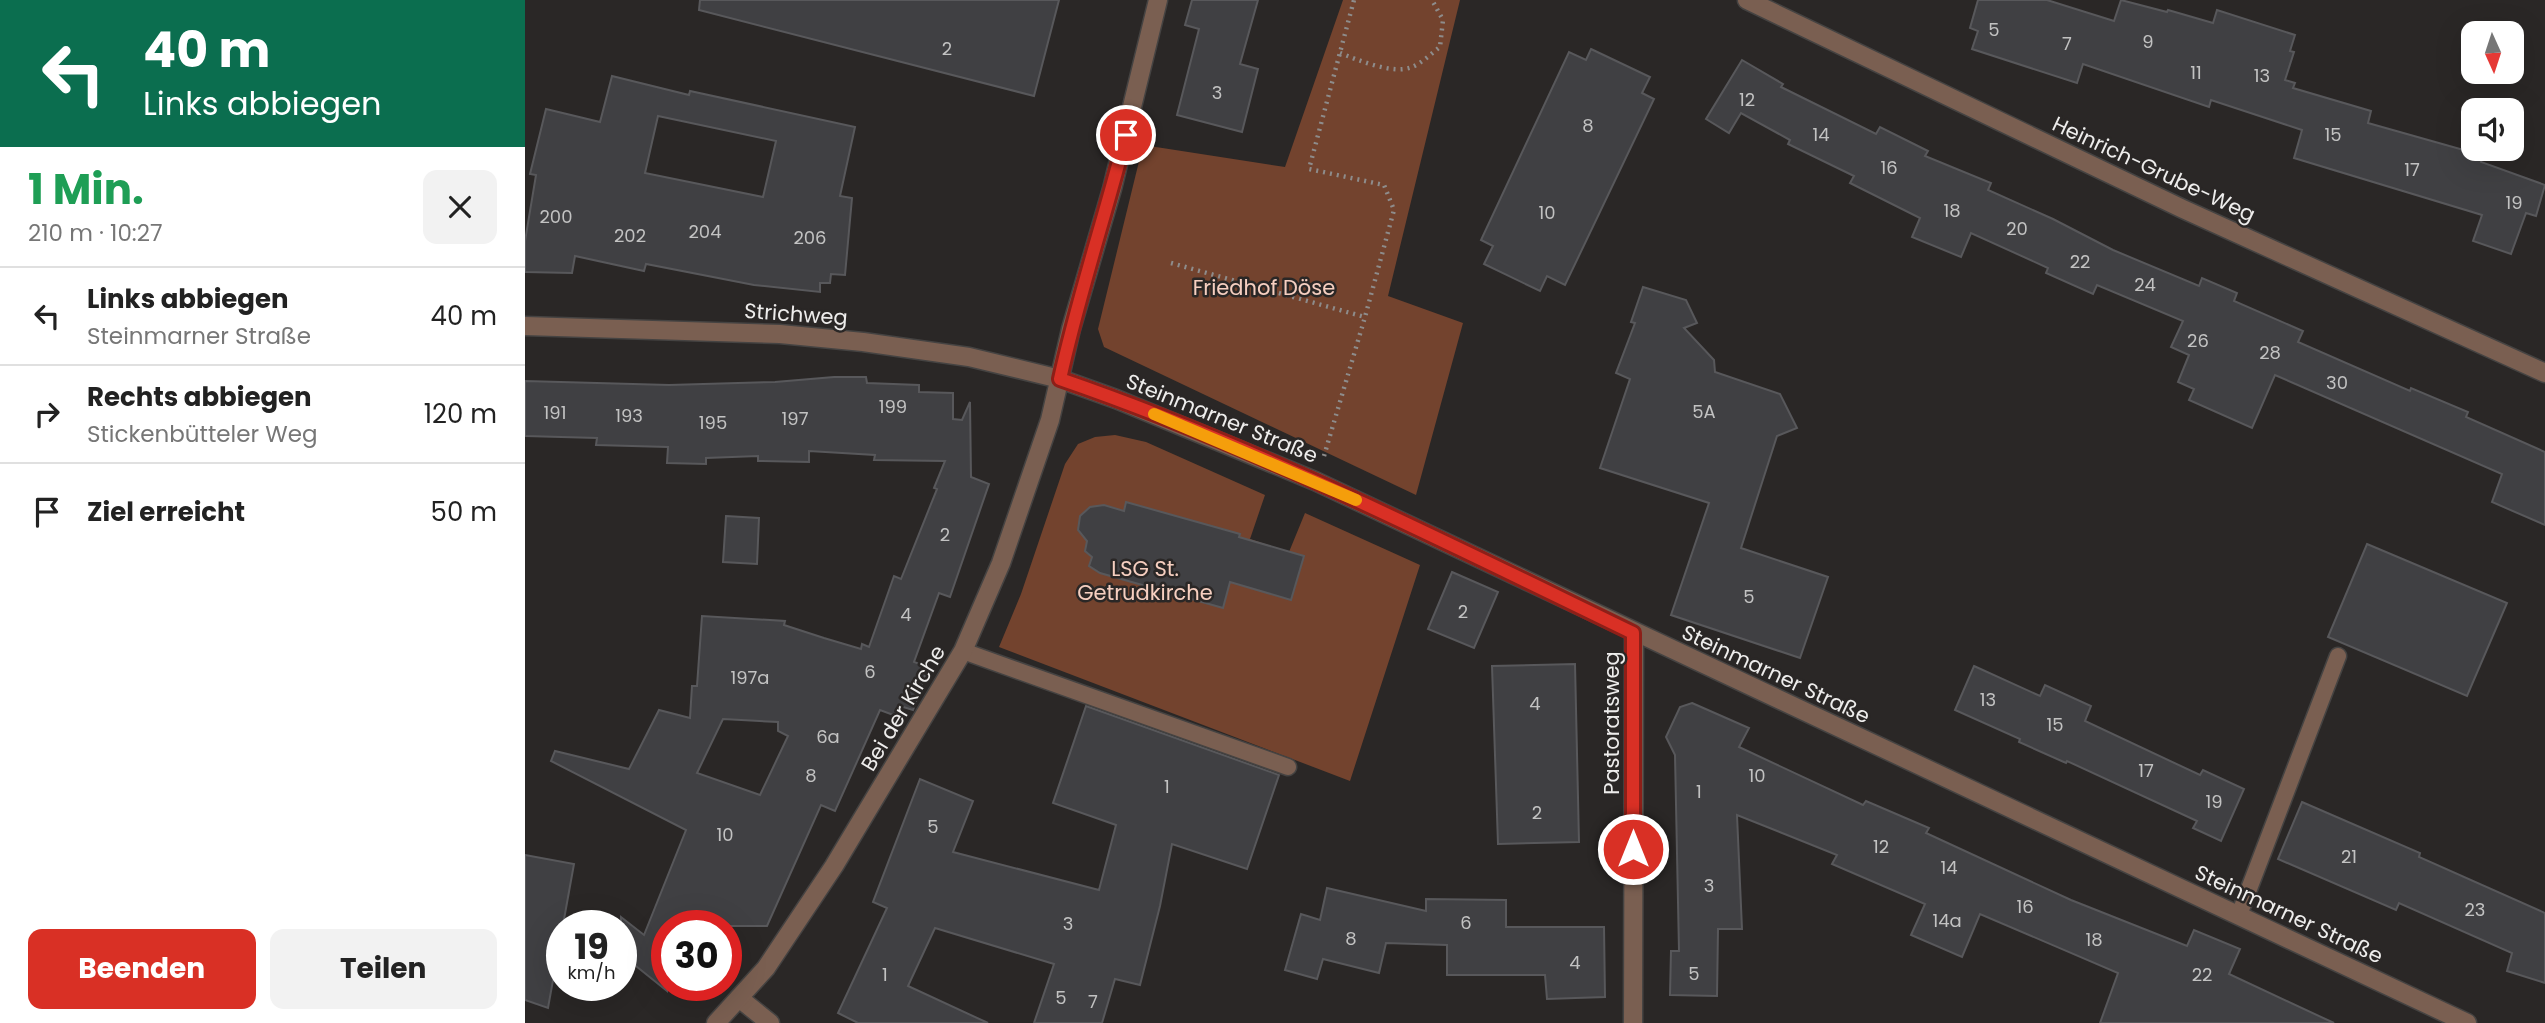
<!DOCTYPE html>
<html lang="de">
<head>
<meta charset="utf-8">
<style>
	:root { --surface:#fff; --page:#f2f2f2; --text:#222; --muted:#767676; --line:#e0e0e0; --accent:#d93025 }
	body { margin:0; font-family:Poppins,sans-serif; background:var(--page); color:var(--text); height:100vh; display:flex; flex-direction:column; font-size:26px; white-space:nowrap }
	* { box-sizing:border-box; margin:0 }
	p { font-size:23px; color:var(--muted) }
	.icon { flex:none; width:38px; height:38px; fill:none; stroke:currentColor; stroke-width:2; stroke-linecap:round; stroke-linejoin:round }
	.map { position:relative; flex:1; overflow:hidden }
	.details { display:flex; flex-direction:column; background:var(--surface); width:525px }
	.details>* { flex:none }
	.banner { background:#0b6e4f; color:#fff; overflow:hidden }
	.needle { width:46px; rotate:177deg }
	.controls { position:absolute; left:1936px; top:21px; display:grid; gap:14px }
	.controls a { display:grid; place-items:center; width:63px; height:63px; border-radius:14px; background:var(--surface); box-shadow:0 7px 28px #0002; font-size:35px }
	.speed { position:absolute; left:21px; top:910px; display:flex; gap:14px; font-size:35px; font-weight:700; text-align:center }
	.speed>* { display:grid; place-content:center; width:91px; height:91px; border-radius:50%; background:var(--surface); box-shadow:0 7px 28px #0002; line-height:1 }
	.speed small { font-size:18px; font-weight:400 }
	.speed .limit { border:10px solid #d22; background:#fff; color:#111 }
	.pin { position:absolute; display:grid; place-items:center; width:60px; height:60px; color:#fff; margin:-30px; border:4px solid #fff; border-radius:50%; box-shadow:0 2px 7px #0007 }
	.me { position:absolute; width:77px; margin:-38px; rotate:0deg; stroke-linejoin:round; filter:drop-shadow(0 0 5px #0008) }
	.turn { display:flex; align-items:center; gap:24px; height:147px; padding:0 28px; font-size:32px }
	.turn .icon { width:91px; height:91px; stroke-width:2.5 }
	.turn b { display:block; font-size:49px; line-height:60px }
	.round { display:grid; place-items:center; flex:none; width:74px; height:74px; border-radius:14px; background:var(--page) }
	.headline { display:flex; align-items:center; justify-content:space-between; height:119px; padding:0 28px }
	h1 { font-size:42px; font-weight:700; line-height:52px; color:#1e9e55 }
	.action { display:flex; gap:14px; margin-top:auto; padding:14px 28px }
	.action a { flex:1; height:80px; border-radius:14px; background:var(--accent); color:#fff; font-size:28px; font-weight:700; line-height:80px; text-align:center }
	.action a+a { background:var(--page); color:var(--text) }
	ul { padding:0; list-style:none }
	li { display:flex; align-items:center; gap:21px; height:98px; padding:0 28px; border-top:2px solid var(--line) }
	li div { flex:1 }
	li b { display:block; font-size:26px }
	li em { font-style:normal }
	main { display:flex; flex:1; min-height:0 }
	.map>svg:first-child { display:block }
	.green { fill:#73432e }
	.building { fill:#404043; stroke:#58585b; stroke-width:2; fill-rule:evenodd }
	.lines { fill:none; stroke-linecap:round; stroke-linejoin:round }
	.service-casing { stroke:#454342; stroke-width:19 }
	.minor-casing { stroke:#454342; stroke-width:21 }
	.tertiary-casing { stroke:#454342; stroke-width:21 }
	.path { stroke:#8e8c8b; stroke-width:4.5; stroke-dasharray:2 5; stroke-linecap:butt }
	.service { stroke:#7a5f51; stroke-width:16 }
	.minor { stroke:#7a5f51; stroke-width:18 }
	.tertiary { stroke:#7a5f51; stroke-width:18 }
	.route-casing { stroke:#8d1f18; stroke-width:18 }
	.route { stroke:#d93025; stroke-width:12 }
	.slow { stroke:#f59e0b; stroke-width:12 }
	.labels { text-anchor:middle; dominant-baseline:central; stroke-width:5; stroke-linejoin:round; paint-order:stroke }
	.number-label { font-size:18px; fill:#c2c2c2 }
	.street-label { font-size:21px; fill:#eeedec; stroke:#2a2726 }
	.park-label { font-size:21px; fill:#f6cfc0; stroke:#2a2726 }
</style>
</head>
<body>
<main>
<section class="details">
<div class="banner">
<div class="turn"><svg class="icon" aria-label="left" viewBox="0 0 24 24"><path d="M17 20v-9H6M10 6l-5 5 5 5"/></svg><div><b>40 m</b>Links abbiegen</div></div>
</div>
<div class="headline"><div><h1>1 Min.</h1><p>210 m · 10:27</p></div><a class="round"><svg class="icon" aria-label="close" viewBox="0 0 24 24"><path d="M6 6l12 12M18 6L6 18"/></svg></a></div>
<ul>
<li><svg class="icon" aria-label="left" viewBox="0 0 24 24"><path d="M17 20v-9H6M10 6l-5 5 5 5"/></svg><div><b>Links abbiegen</b><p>Steinmarner Straße</p></div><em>40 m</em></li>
<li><svg class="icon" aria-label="right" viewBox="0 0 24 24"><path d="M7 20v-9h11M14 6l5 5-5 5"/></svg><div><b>Rechts abbiegen</b><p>Stickenbütteler Weg</p></div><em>120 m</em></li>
<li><svg class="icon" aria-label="arrive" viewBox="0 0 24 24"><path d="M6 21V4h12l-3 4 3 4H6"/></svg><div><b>Ziel erreicht</b></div><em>50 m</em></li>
</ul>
<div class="action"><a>Beenden</a><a>Teilen</a></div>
</section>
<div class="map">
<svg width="2020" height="1023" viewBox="0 0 2020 1023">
	<rect width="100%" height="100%" fill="#2a2726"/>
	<g class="green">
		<path d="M818 0H935L863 296 938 323 891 495 579 347 573 329 618 145 760 167Z"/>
		<path d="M590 435 621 442 740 495 725 539 764 552 780 513 895 565 825 781 474 647 496 594 540 464 553 444 570 437Z"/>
	</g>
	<g class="building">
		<path d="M175 0H534L509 96 174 10Z"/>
		<path d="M667 0H733L715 64 733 69 717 132 652 115 674 29 660 25Z"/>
		<path d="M1453 0H1522L1589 21 1596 0 1642 12 1643 10 1688 23 1692 10 1770 35 1765 51 1769 52 1760 80 1770 83 1768 88 1846 111 1843 123 1935 149H1960L1956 162 2020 185 2011 216 2001 213 1986 254 1948 241 1957 215 1769 158 1777 130 1686 100 1684 107 1558 64 1552 83 1447 49 1453 31 1445 28Z"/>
		<path d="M1066 49 1125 77 1117 93 1129 99 1040 285 1022 276 1015 291 959 264 968 246 956 240 1044 52 1061 60Z"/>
		<path d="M1217 60 1258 84 1256 87 1351 134 1355 127 1403 151 1400 156 1466 183 1463 190 1528 219 1588 250 1674 286 1677 278 1712 293 1709 301 1778 331 1773 342 1885 391 1886 388 1943 412 1941 417 2020 452V525L1967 502 1977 474 1750 375 1727 428 1664 400 1669 389 1653 382 1664 355 1646 347 1658 321 1572 285 1568 294 1521 273 1523 268 1446 233 1436 257 1387 237 1395 218 1325 183 1329 176 1263 144 1265 140 1216 113 1204 133 1181 119Z"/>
		<path d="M87 76 164 95 165 91 330 127 315 196 327 198 320 275 306 274 305 283H295V292L229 285 121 264 119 271 50 256 47 273 0 272V241L11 175 5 174 21 109 75 122ZM133 116 251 141 238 197 120 173Z"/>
		<path d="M1118 287 1161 300 1172 323 1159 328 1189 360 1190 372 1255 394 1272 428 1252 436 1216 548 1303 577 1275 658 1146 615 1184 503 1075 468 1105 379 1091 373 1110 323 1106 322Z"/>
		<path d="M309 377H341L342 383 394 385V392L428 393V419L437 420 445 402 446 477 464 484 425 597 414 593 389 662 403 667 388 710 375 706 371 716 355 710 310 811 296 805 242 926H142V991L96 954V917L119 935 161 830 26 761 30 751 104 769 134 710 165 718 167 686H172L177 616 260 621 259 625 299 638 336 649 337 644 344 647 369 576 376 579 412 489 409 488 420 461 349 460 350 455 284 451V462L233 461V456L181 458V464L142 463 143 447 71 445 72 438 0 436V381L144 385 250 382ZM198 719 253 722V731L263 736 235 795 172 773Z"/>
		<path d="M601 502 715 534 714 537 779 556 766 600 705 582 698 608 575 573 564 566 567 557 560 551 562 541 553 530 555 516 565 507 579 505 599 511Z"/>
		<path d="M201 516 234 518 232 564 198 562Z"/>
		<path d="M1842 544 1982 603 1942 696 1803 637Z"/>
		<path d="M927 572 973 592 949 648 903 629Z"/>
		<path d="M1050 664 1054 842 973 844 967 666Z"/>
		<path d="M1449 666 1515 696 1520 685 1566 706 1560 721 1675 775 1678 770 1719 789 1696 841 1668 828 1672 821 1542 761 1541 763 1494 742 1495 739 1430 710Z"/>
		<path d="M1167 703 1224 728 1214 747 1338 805 1341 801 1404 828 1401 833 1546 900 1662 946 1669 930 1715 949 1704 974 1809 1023H1575L1593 973 1455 914 1437 957 1386 935 1400 904 1307 864 1312 855 1212 815 1217 929H1193L1192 996 1145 995 1146 951H1154L1150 755 1141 737 1155 707Z"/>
		<path d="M561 706 754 775 722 869 647 844 635 906 615 985 590 979 577 1023H509L529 964 410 928 383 986 463 1023H333L313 1013 362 908 348 902 395 779 448 801 428 852 574 890 591 825 528 803Z"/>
		<path d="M1777 802 1895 853 1894 857 2020 913V983L1982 971 1987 953 1874 903 1871 910 1753 859Z"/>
		<path d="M0 855 49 864 23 1008 0 1000Z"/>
		<path d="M802 888 901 911V899L981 900V927H1079L1080 997 1022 999 1020 975H922V945L861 943 854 973 798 959 792 979 760 970 776 914 795 920Z"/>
	</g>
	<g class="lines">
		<g class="service-casing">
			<g id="service">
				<path d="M438 651 763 767"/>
				<path d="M1714 915 1813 656"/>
			</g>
		</g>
		<g class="minor-casing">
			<g id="minor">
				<path d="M0 326 255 334 338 342 444 357 535 379 591 399 790 481 1942 1023"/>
				<path d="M214 998 245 1023"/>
				<path d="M191 1023 241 968 309 866 438 651 476 563 525 420 546 329 587 189 633 0"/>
				<path d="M1108 1023 1109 633"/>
			</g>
		</g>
		<g class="tertiary-casing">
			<path id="tertiary" d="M1222 0 1658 209 2020 373"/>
		</g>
		<g class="path">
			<path d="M815 53C833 60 868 75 887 67 897 63 907 53 915 47L918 20 907 0"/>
			<path d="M646 263 840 317"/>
			<path d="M799 456 840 317 869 210 859 185 784 169 829 0"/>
		</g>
		<use href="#service" class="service"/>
		<use href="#minor" class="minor"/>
		<use href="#tertiary" class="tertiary"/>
	</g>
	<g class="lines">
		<g class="route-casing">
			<path id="route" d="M601 135C580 217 553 297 535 379 733 447 920 542 1108 633V849"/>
		</g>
		<use href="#route" class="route"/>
		<path class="slow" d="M629 414 831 500"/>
	</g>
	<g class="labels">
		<g class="number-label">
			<text x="1469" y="29">5</text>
			<text x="1623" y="41">9</text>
			<text x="1542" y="43">7</text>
			<text x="422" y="48">2</text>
			<text x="1671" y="72">11</text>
			<text x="1737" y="75">13</text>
			<text x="692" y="92">3</text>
			<text x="1222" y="99">12</text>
			<text x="1063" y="125">8</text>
			<text x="1296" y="134">14</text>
			<text x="1808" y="134">15</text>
			<text x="1364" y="167">16</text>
			<text x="1887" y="169">17</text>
			<text x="1989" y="202">19</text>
			<text x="1427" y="210">18</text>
			<text x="1022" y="212">10</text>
			<text x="31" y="216">200</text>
			<text x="1492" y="228">20</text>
			<text x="180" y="231">204</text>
			<text x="105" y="235">202</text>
			<text x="285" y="237">206</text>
			<text x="1555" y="261">22</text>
			<text x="1620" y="284">24</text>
			<text x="1673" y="340">26</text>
			<text x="1745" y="352">28</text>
			<text x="1812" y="382">30</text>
			<text x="368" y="406">199</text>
			<text x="1179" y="411">5A</text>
			<text x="30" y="412">191</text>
			<text x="104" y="415">193</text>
			<text x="270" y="418">197</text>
			<text x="188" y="422">195</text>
			<text x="420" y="534">2</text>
			<text x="1224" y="596">5</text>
			<text x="938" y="611">2</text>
			<text x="381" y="614">4</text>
			<text x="345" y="671">6</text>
			<text x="225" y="677">197a</text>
			<text x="1463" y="699">13</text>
			<text x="1010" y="703">4</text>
			<text x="1530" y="724">15</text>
			<text x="303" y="736">6a</text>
			<text x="1621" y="770">17</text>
			<text x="286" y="775">8</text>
			<text x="1232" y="775">10</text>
			<text x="642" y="786">1</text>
			<text x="1174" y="791">1</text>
			<text x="1689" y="801">19</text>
			<text x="1012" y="812">2</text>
			<text x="408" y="826">5</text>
			<text x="200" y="834">10</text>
			<text x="1356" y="846">12</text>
			<text x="1824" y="856">21</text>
			<text x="1424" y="867">14</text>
			<text x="1184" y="885">3</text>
			<text x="1500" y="906">16</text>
			<text x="1950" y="909">23</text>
			<text x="1422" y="920">14a</text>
			<text x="941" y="922">6</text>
			<text x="543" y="923">3</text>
			<text x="826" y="938">8</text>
			<text x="1569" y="939">18</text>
			<text x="1050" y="962">4</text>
			<text x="1169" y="973">5</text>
			<text x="360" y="974">1</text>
			<text x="1677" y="974">22</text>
			<text x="536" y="997">5</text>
			<text x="568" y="1001">7</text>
		</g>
		<g class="street-label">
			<text transform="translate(1629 169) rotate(25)">Heinrich-Grube-Weg</text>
			<text transform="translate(271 314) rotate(4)">Strichweg</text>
			<text transform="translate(697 418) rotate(22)">Steinmarner Straße</text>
			<text transform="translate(1251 674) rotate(25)">Steinmarner Straße</text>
			<text transform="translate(378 708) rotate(-59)">Bei der Kirche</text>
			<text transform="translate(1086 723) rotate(-90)">Pastoratsweg</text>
			<text transform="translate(1764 914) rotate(25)">Steinmarner Straße</text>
		</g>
		<g class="park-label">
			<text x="739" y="287">Friedhof Döse</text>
			<text x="620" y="568">LSG St.<tspan x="620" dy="24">Getrudkirche</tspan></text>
		</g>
	</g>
</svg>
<div class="controls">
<a><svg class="needle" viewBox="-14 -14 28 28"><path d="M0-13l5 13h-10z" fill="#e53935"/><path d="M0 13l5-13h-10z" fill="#767676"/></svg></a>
<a><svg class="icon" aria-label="sound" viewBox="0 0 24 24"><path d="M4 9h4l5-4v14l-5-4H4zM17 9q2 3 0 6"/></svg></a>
</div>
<div class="speed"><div>19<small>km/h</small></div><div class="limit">30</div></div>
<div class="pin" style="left:601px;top:135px;background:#d93025"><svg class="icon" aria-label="arrive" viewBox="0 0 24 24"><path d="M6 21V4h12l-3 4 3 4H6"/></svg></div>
<svg class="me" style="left:1108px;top:849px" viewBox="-20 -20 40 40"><circle r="17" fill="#d93025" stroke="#fff" stroke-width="3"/><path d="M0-11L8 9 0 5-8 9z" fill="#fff"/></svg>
</div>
</main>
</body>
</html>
